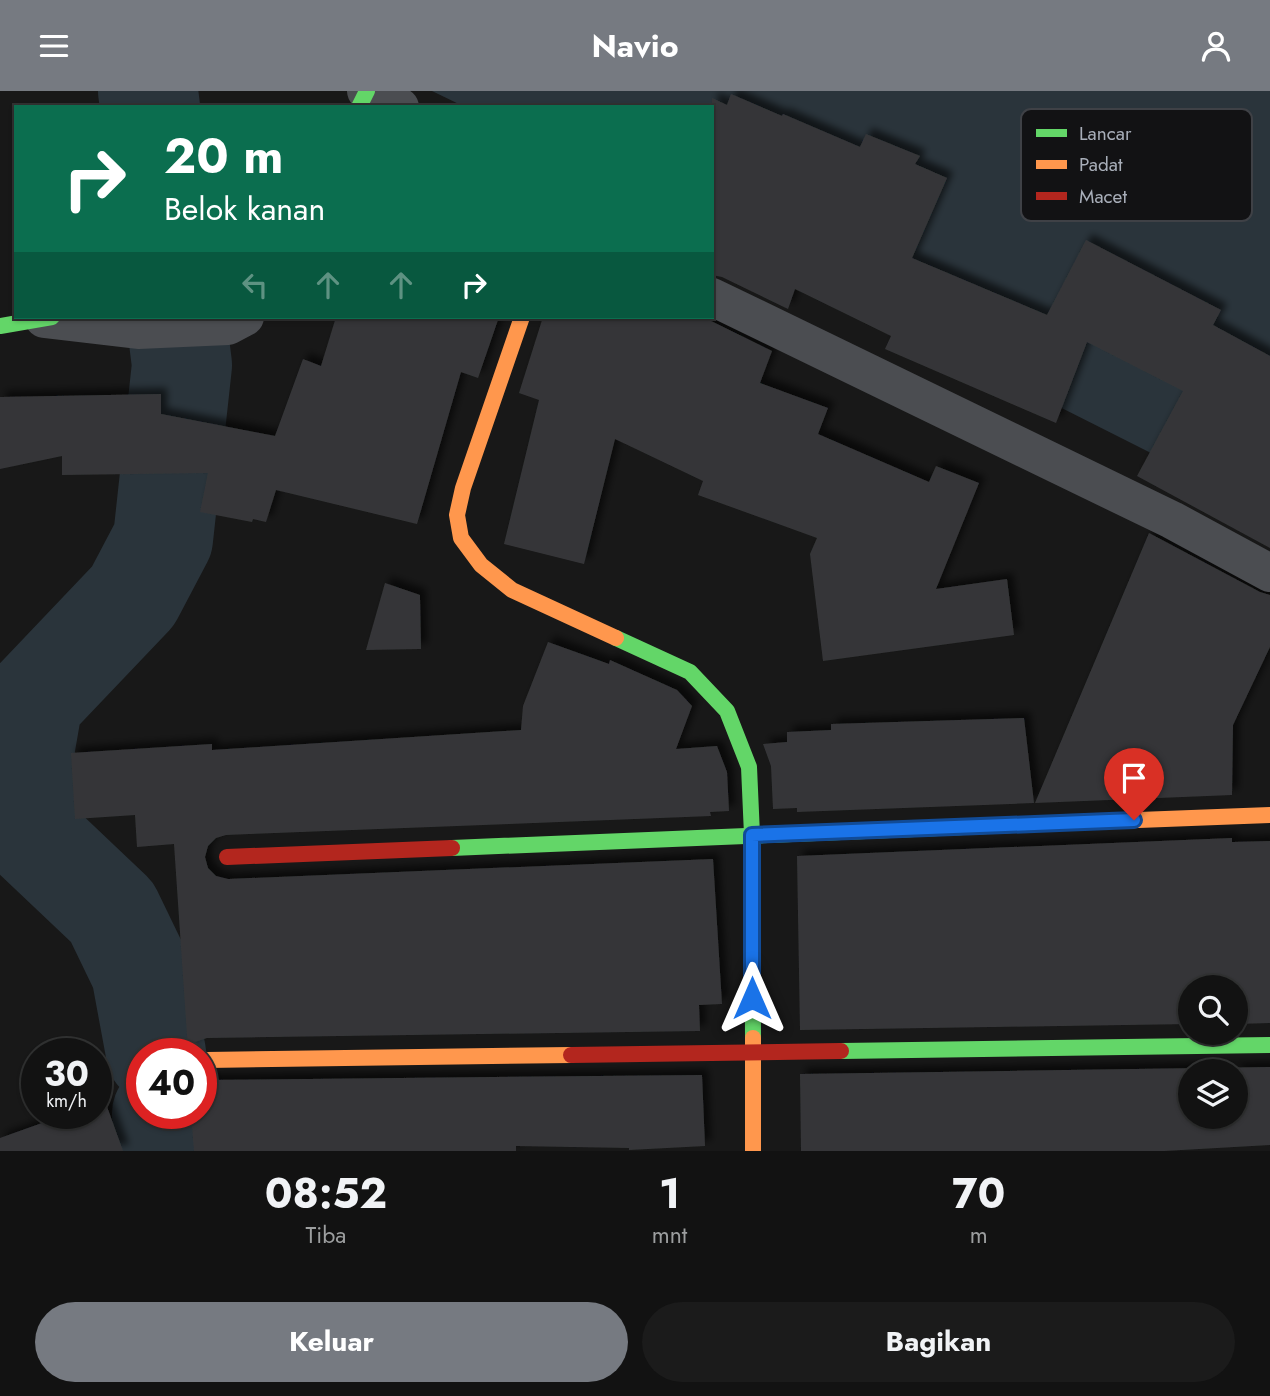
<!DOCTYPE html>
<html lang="id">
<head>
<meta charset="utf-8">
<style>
	:root { --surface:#121212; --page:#1b1b1b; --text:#f1f3f6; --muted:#9c9e9f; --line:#313232; --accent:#767a81 }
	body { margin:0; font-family:Jost,sans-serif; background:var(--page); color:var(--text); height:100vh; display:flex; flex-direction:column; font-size:26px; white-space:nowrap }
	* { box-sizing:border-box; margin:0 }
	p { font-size:23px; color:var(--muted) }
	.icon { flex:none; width:38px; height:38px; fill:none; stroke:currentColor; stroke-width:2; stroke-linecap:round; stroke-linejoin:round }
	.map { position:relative; height:1060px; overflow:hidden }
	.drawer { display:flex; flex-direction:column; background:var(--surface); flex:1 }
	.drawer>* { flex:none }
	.hud { position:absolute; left:14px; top:14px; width:700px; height:214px; border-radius:0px; box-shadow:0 2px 5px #0004,0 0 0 2px var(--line); background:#0b6e4f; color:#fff; overflow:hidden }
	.fabs { position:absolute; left:1178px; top:884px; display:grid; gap:14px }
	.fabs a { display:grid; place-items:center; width:70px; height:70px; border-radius:50%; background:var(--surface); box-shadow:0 2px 5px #0004,0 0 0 2px var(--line); font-size:35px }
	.speed { position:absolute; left:21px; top:947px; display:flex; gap:14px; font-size:35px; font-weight:700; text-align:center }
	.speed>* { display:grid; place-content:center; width:91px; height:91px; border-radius:50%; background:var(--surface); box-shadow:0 2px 5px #0004,0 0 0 2px var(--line); line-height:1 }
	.speed small { font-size:18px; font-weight:400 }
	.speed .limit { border:10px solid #d22; background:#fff; color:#111 }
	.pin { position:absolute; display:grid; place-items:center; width:60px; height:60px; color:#fff; margin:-72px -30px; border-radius:50% 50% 50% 0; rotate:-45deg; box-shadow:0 0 7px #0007 }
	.pin .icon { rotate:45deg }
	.me { position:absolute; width:77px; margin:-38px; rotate:0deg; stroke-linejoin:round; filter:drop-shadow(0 0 5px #0008) }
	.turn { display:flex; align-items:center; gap:24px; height:147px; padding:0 35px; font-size:32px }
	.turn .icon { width:91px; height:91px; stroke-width:2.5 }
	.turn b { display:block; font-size:49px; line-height:60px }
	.lanes { display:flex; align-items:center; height:66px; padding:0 35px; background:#0003; justify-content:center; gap:35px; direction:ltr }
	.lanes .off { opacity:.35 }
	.eta { display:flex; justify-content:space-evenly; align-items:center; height:119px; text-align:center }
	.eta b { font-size:42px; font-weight:700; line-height:49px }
	.button { display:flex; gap:14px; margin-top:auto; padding:14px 35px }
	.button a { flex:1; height:80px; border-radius:42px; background:var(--accent); color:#fff; font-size:28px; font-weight:700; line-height:80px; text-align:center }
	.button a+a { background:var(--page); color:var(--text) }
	header { display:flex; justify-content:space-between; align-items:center; height:91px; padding:0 35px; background:var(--accent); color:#fff; font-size:32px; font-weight:700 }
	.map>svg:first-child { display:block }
	.water { fill:#2a343b }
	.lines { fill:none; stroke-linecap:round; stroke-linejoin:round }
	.river { stroke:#2a343b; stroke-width:100 }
	.building { fill:#353638; fill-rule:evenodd; filter:url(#shadow) }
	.street { stroke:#4b4d51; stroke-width:38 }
	.fast { stroke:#63d668; stroke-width:16 }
	.slow { stroke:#ff974d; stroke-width:16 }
	.jam { stroke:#b3261e; stroke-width:16 }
	.fast-bridge { stroke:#63d668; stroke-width:16 }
	.route-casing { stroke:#114b97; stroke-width:18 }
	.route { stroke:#1a73e8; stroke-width:12 }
	.key { fill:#121214; stroke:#3f4146; stroke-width:2 }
	.key-label { font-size:19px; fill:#a8aeb9 }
</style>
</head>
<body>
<header><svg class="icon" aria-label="menu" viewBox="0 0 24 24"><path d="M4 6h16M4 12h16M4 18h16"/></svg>Navio<svg class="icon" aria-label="person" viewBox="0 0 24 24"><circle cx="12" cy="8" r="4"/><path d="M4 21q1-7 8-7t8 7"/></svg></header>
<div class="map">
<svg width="1270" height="1060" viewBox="0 0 1270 1060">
	<defs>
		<filter id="shadow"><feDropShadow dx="6" dy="-6" stdDeviation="3.5" flood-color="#0009"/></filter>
	</defs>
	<rect width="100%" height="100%" fill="#181818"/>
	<path class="water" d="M432 0H1270V422L712 141V16H465Z"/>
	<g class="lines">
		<g class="river">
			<path d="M148 0 150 16"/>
			<path d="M156 962 141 881 112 821 34 747 24 721 25 656 33 610 133 505 163 448 182 274 176 226"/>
			<path d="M162 1022 163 1060"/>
		</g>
	</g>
	<g class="building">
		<path d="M731 3 782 25 783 23 860 56 866 43 920 65 915 73 947 87 912 167 1047 224 1086 149 1221 219 1213 234 1270 265V457L1137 385 1183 300 1087 251 1056 332 885 258 891 245 795 198 788 218 722 186 712 184V7L727 14Z"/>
		<path d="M336 226H499L478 287 461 281 417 433 276 399 266 431 253 428 252 431 200 421 208 382 62 384V365L0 378V306L161 303V323L275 345 303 268 321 275Z"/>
		<path d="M543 226H703L772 260 760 292 828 317 818 343 929 391 936 375 979 392 936 498 1007 488 1014 544 823 570 810 463 817 447 698 404 703 390 615 348 584 473 504 453 539 309 519 302Z"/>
		<path d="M1149 442 1260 501 1270 504V556L1233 634 1232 704 1035 712Z"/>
		<path d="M385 492 420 504 421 558 366 559Z"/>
		<path d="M548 551 609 573 610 569 677 599 692 615 676 658 717 655 727 681 729 720 710 721 711 725 226 744 216 747 208 755 205 766 208 777 216 785 228 788 713 768 722 913 699 914 700 940 207 947 195 951 188 959 174 753 137 756 135 724 75 728 71 662 212 653V659L521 639 523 615Z"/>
		<path d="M1024 627 1034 712 797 721V717L773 718 771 675 763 653 787 651V641L831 639V633Z"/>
		<path d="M1232 747V751L1270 750V932L1236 933V896H1190V933L800 939 797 765Z"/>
		<path d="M1270 976V1054L1164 1060H801L800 983ZM1190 980H1236V1026H1190Z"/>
		<path d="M702 984 705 1055 629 1059V1057L516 1055V1060H194L191 1022H201V989Z"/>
		<path d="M105 1010 123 1060H0V1047L70 1022H96V1013Z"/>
	</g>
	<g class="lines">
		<g class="street">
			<path d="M366 0 385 7 400 16"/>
			<path d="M712 206 1172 429 1270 482"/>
			<path d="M44 228 138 239 228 235 245 226"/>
		</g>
		<g class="fast">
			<path d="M0 235 52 226"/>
			<path d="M616 547 690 581 727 620 749 676 752 744 753 947"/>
			<path d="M452 757 1060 732"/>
			<path d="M841 960 1270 954"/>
		</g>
		<g class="slow">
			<path d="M522 226 463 397 457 424 461 447 481 474 512 499 616 547"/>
			<path d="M1060 732 1270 724"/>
			<path d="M753 947V1060"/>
			<path d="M207 969 571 964"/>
		</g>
		<g class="jam">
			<path d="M227 766 452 757"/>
			<path d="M571 964 841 960"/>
		</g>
		<path class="fast-bridge" d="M359 16 367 0"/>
	</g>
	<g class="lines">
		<g class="route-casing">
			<path id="route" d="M752 907V744L1134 729"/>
		</g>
		<use href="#route" class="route"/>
	</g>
	<rect x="1021" y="18" width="231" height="112" rx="10" class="key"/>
	<rect x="1036" y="38" width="31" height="8" fill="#63d668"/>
	<rect x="1036" y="69" width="31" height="9" fill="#ff974d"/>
	<rect x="1036" y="101" width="31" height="8" fill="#b3261e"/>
	<g class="key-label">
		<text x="1079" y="49">Lancar</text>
		<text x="1079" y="80">Padat</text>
		<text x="1079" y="112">Macet</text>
	</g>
</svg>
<div class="fabs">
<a><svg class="icon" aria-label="search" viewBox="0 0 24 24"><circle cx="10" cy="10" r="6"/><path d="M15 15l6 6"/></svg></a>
<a><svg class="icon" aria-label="layers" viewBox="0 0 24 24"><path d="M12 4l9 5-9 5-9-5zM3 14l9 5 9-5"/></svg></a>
</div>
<div class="speed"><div>30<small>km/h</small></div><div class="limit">40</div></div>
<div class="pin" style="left:1134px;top:729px;background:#d93025"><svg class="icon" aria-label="arrive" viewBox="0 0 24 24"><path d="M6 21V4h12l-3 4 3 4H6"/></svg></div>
<svg class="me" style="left:752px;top:907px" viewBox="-20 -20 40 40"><path d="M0-17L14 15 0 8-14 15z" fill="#1a73e8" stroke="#fff" stroke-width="4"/></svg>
<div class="hud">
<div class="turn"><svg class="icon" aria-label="right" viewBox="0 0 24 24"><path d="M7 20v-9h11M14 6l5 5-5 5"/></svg><div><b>20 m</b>Belok kanan</div></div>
<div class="lanes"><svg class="icon off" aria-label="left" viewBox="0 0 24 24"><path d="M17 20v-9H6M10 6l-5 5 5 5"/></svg><svg class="icon off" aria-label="ahead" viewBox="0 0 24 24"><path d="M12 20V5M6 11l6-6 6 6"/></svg><svg class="icon off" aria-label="ahead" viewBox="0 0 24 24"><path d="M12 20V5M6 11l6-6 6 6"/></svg><svg class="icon" aria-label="right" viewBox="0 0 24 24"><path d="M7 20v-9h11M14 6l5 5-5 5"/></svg></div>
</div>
</div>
<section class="drawer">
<div class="eta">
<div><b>08:52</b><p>Tiba</p></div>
<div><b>1</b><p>mnt</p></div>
<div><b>70</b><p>m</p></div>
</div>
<div class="button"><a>Keluar</a><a>Bagikan</a></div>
</section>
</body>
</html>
